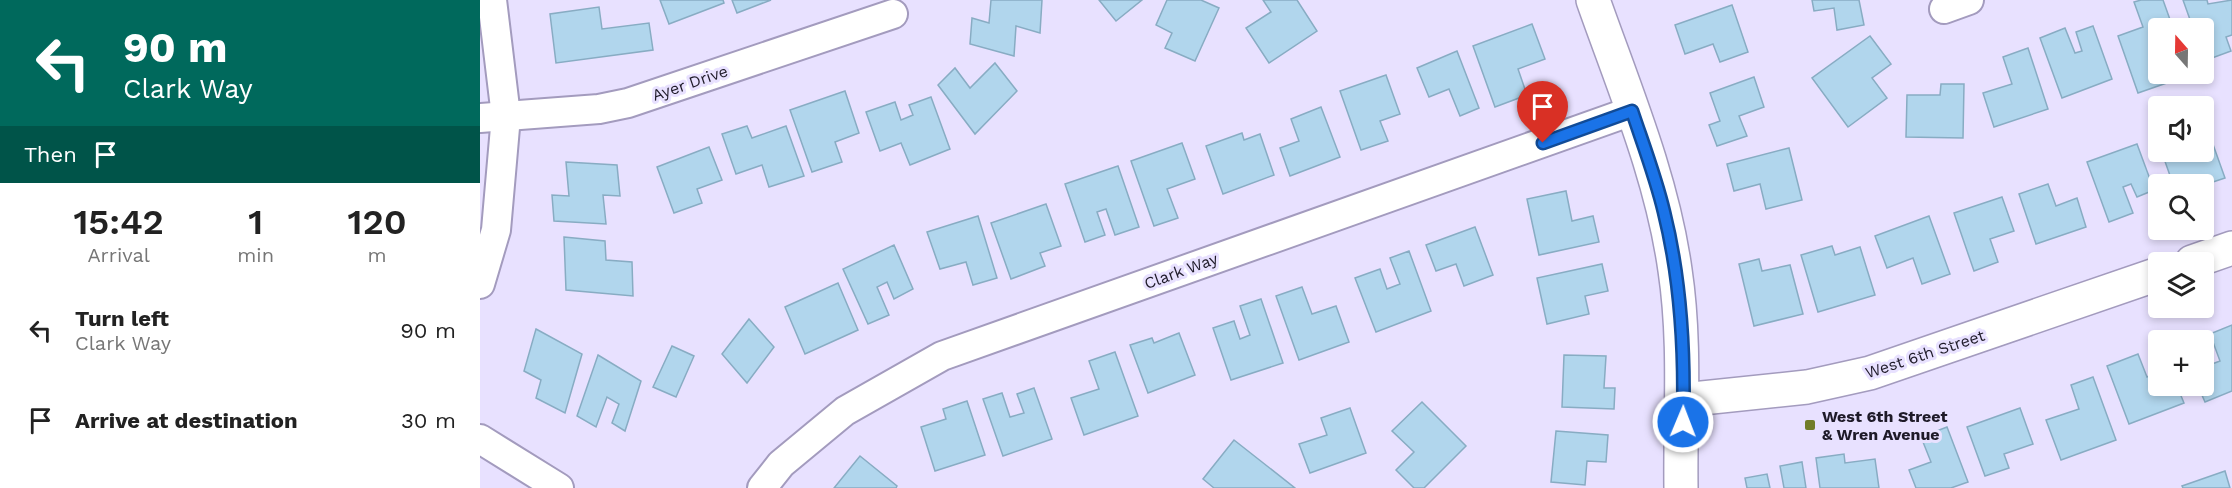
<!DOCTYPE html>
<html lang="en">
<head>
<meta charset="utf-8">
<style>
	:root { --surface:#fff; --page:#f6f6f6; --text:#222; --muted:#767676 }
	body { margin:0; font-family:"Work Sans",sans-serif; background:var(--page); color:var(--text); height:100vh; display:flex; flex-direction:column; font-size:22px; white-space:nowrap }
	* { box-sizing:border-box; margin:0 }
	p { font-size:20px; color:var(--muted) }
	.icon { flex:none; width:33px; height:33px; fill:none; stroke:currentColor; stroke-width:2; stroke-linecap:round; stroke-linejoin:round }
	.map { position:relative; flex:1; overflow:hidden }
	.side { display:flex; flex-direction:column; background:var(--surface); width:480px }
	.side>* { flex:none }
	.hud { background:#00695c; color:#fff; overflow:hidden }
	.needle { width:39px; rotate:340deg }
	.fabs { position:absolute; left:1668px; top:18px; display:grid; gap:12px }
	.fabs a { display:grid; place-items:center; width:66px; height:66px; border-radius:6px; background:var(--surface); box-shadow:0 3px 9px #0003; font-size:30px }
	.pin { position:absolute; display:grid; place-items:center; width:51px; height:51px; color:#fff; margin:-62px -26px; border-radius:50% 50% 50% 0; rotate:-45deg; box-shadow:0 0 6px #0007 }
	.pin .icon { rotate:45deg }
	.me { position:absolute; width:66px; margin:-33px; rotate:1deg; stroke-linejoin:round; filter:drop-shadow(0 0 4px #0008) }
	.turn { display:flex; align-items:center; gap:21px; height:126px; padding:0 24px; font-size:27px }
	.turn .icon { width:78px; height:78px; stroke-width:2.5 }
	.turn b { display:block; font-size:42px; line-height:51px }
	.then { display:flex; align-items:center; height:57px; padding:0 24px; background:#0003; gap:12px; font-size:22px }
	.eta { display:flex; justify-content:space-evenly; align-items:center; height:102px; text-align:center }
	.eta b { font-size:36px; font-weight:600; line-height:42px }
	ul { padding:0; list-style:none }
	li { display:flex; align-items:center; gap:18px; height:90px; padding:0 24px }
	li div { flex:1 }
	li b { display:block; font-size:22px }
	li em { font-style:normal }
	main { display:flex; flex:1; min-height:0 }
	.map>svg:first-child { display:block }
	.building { fill:#b1d6ed; stroke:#88acc3; stroke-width:1.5 }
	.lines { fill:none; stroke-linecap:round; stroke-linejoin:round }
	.street-casing { stroke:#a39bbe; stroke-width:32 }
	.secondary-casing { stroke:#a39bbe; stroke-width:36 }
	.street { stroke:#fff; stroke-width:28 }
	.secondary { stroke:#fff; stroke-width:33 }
	.route-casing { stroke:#114b97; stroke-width:15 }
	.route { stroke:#1a73e8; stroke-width:10 }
	.poi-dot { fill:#727d29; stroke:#e8e1ff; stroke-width:2 }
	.labels { text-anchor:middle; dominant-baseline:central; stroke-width:6; stroke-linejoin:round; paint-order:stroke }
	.street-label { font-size:16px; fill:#1e1a28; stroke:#e8e1ff }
	.poi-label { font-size:16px; font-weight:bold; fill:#1e1a28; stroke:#e8e1ff; text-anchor:start }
</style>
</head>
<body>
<main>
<section class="side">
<div class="hud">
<div class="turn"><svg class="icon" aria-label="left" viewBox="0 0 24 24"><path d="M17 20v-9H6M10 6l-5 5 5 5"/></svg><div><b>90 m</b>Clark Way</div></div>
<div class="then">Then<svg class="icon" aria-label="arrive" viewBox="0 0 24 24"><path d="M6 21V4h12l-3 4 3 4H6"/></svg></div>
</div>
<div class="eta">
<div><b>15:42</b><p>Arrival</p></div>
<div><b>1</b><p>min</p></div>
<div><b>120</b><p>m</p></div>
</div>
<ul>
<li><svg class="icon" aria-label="left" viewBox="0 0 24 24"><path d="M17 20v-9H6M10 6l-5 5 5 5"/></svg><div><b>Turn left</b><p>Clark Way</p></div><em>90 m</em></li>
<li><svg class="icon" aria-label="arrive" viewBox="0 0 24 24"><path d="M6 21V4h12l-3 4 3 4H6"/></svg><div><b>Arrive at destination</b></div><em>30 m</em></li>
</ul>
</section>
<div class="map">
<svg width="1752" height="488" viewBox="0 0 1752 488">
	<rect width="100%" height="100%" fill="#e8e1ff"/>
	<g class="building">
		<path d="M180 0H243L244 3 189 24Z"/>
		<path d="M252 0H291L257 13Z"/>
		<path d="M511 0H562L560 33 536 26 534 56 490 44 492 18 509 23Z"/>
		<path d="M619 0H662L636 21Z"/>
		<path d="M687 0H721L739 8 715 61 685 48 692 33 676 25Z"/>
		<path d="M783 0H817L837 31 789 63 766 28 791 12Z"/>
		<path d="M1332 0H1379L1384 25 1357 30 1354 8 1334 11Z"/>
		<path d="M1661 0H1683L1693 28H1678V74H1699L1701 78 1658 93 1638 36 1663 27 1654 2Z"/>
		<path d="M1703 0H1727L1728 4 1752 0V35L1746 37 1751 51 1724 61V28H1713Z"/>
		<path d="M1252 5 1268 52 1240 62 1233 44 1205 54 1195 25Z"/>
		<path d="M119 7 122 29 169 23 173 50 76 63 70 14Z"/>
		<path d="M1052 24 1065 59 1038 69 1047 95 1015 107 993 46Z"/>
		<path d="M1613 26 1632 79 1582 98 1560 38 1585 28 1595 53 1602 51 1596 32Z"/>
		<path d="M1390 36 1411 64 1392 78 1407 98 1368 127 1332 78Z"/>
		<path d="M1548 48 1568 109 1514 127 1503 93 1532 84 1523 57Z"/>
		<path d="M977 51 999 108 980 116 969 89 949 97 937 68Z"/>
		<path d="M515 63 537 91 495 134 458 85 475 68 490 88Z"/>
		<path d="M906 75 920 114 900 121 908 141 881 150 860 91Z"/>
		<path d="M1274 77 1284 107 1259 116 1267 136 1237 146 1229 125 1240 121 1230 93Z"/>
		<path d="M1461 84H1484L1483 138 1426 137 1427 95H1460Z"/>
		<path d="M365 91 379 133 355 142 362 162 332 172 310 110Z"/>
		<path d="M451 97 470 149 430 165 421 143 400 151 386 112 415 102 421 120 433 115 429 105Z"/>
		<path d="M841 107 860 157 810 176 800 148 819 141 811 119Z"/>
		<path d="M267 126 272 138 306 126 324 176 289 187 282 165 256 174 242 134Z"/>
		<path d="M762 133 764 140 780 134 794 175 743 194 726 146Z"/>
		<path d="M1730 136 1745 178 1724 185 1693 184 1682 153 1724 152V138Z"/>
		<path d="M702 143 715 179 687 189 698 218 674 226 651 161Z"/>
		<path d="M1657 144 1674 190 1657 197 1651 184 1643 187 1653 213 1629 222 1607 162Z"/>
		<path d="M229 147 242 180 217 189 222 203 194 213 177 167Z"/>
		<path d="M1309 148 1322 200 1286 209 1280 184 1254 191 1247 164Z"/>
		<path d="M86 162 137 165 140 196 123 195 126 224 74 221 72 195 89 196Z"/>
		<path d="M638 166 659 227 635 235 626 209 617 212 625 235 605 242 585 184Z"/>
		<path d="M1568 184 1576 206 1597 198 1606 227 1556 244 1539 194Z"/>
		<path d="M1086 191 1092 221 1113 216 1119 242 1059 255 1047 199Z"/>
		<path d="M1522 197 1534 231 1510 239 1518 262 1494 271 1474 213Z"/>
		<path d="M566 204 581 246 560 253 565 266 531 279 511 223Z"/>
		<path d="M498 216 517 278 493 285 486 262 460 269 447 232Z"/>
		<path d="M1449 216 1470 274 1442 284 1433 258 1407 268 1395 236Z"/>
		<path d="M995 227 1013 275 984 286 976 264 956 271 946 245Z"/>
		<path d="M84 237 125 241 126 260 152 262 153 296 86 290Z"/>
		<path d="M414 245 433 289 414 299 407 282 397 287 409 315 388 324 363 269Z"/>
		<path d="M1352 246 1355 255 1380 247 1395 295 1338 312 1321 255Z"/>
		<path d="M929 251 951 311 896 332 875 278 900 269 907 289 920 284 910 258Z"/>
		<path d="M1279 259 1282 271 1310 265 1323 314 1274 326 1259 264Z"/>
		<path d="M1122 264 1128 291 1105 296 1109 314 1067 324 1057 278Z"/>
		<path d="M358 283 378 330 325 354 305 307Z"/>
		<path d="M822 287 832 314 856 306 869 342 819 360 796 296Z"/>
		<path d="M781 299 803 363 751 380 733 328 754 321 760 339 770 335 760 306Z"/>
		<path d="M269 319 294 347 267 383 242 354Z"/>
		<path d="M1752 325V391L1725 402 1718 386H1724V343L1732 364 1740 361 1730 334Z"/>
		<path d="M56 329 102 354 85 413 56 398 61 380 44 371Z"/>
		<path d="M699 333 715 375 668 393 650 345 672 338 674 343Z"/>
		<path d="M192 346 214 356 196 397 173 387Z"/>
		<path d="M635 352 658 416 604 435 591 398 619 389 609 361Z"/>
		<path d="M1658 354 1667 377 1678 372V386H1697L1704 403 1649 424 1627 366Z"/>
		<path d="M118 355 161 381 145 431 132 423 139 404 127 397 116 427 97 416Z"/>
		<path d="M1084 355 1126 356 1124 388H1135L1134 409 1082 407Z"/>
		<path d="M1613 377 1636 440 1581 460 1566 420 1599 409 1591 385Z"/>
		<path d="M554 388 572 439 523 456 503 399 522 393 530 417 544 413 537 394Z"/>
		<path d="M487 401 505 455 455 471 441 427 466 419 463 409Z"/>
		<path d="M942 402 986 446 944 488H934L916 470 934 452 912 431Z"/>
		<path d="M870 408 886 453 830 473 819 444 847 435 841 418Z"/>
		<path d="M1540 408 1553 444 1524 454 1529 468 1505 476 1487 427Z"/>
		<path d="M1467 427 1488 482 1471 488H1436L1429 470 1451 462 1441 437Z"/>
		<path d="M1076 431 1128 435 1126 462 1107 461 1105 485 1071 482Z"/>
		<path d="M754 440 815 488H734L723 479Z"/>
		<path d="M1364 454 1365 463 1395 459 1399 488H1340L1336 458Z"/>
		<path d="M380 456 417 486 416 488H354Z"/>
		<path d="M1322 462 1326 488H1304L1300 466Z"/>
		<path d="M1745 471 1750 488H1703L1702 486Z"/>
		<path d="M1287 474 1290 488H1267L1265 478Z"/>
	</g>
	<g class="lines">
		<g class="street-casing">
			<g id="street">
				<path d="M1464 9 1489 0"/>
				<path d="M0 118 119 109 148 103 413 14"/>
				<path d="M0 284 16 230 26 116 12 0"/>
				<path d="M0 439 79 488"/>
				<path d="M282 488 301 464 365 411 462 356 1152 111"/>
			</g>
		</g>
		<g class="secondary-casing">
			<g id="secondary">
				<path d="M1113 0C1144 88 1182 177 1195 270 1206 343 1200 415 1201 488"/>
				<path d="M1712 262 1752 248"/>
				<path d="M1203 400 1327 387 1390 373 1678 274"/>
			</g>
		</g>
		<use href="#street" class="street"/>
		<use href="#secondary" class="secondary"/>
	</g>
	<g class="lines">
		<g class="route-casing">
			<path id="route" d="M1063 143 1152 111C1163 144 1176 178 1184 212 1201 280 1205 351 1203 422"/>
		</g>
		<use href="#route" class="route"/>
	</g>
	<rect class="poi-dot" x="1324" y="419" width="12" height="12" rx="3"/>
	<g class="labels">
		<g class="street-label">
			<text transform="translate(210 83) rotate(-19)">Ayer Drive</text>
			<text transform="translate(701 271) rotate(-20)">Clark Way</text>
			<text transform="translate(1445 354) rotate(-18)">West 6th Street</text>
		</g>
		<g class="poi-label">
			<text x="1342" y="416">West 6th Street<tspan x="1342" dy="18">&amp; Wren Avenue</tspan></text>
		</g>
	</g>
</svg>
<div class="fabs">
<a><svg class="needle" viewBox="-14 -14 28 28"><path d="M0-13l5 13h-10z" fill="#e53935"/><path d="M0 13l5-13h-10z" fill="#767676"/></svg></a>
<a><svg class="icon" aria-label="sound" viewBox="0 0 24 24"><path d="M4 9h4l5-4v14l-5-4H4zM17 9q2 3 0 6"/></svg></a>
<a><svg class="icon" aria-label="search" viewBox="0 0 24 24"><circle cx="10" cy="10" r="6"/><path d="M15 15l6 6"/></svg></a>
<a><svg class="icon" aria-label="layers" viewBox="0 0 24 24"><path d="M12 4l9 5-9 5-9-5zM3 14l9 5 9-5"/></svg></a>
<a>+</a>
</div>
<div class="pin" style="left:1063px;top:143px;background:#d93025"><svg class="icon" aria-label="arrive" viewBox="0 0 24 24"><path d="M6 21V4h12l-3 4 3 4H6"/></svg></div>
<svg class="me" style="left:1203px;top:422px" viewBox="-20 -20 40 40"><circle r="17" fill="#1a73e8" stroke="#fff" stroke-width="3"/><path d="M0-11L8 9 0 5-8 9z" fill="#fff"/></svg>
</div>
</main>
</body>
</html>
